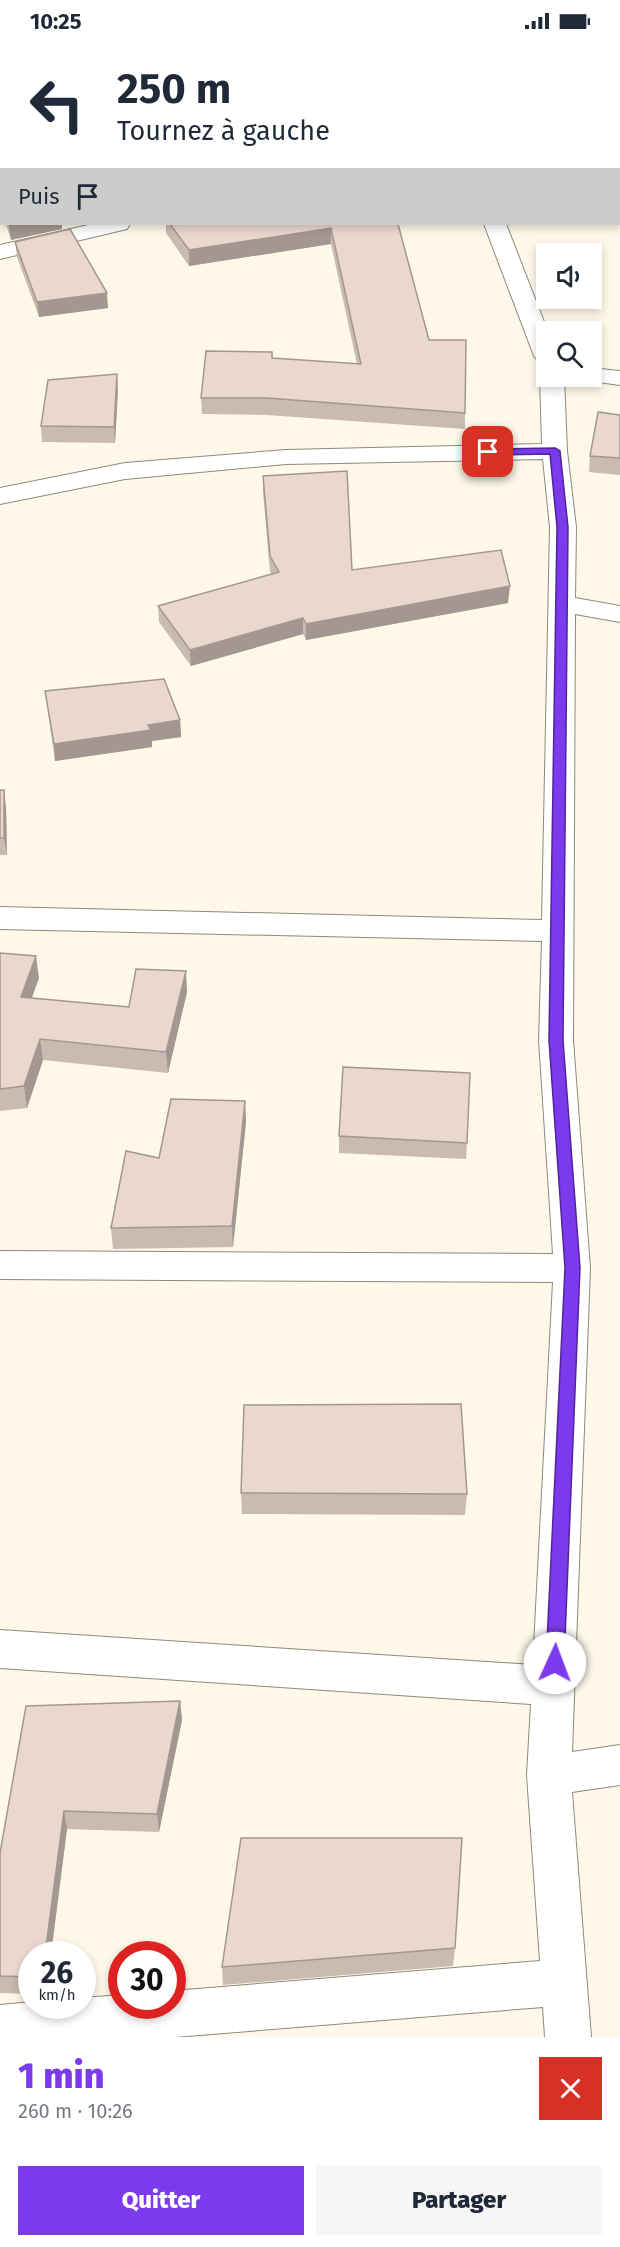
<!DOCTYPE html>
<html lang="fr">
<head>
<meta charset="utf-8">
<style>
	:root { --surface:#fff; --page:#f6f6f7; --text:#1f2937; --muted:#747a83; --accent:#7c3aed }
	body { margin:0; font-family:"Fira Sans",sans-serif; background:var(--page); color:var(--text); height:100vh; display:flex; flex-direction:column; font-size:22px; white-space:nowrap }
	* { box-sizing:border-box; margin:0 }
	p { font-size:20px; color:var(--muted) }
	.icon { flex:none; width:33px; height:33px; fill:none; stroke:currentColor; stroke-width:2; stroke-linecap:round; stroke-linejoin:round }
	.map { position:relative; height:1995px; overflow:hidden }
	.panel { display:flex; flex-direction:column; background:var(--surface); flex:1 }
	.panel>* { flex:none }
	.hud { position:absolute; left:0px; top:0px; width:621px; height:183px; box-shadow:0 3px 9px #0003; background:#fff; color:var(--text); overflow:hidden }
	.tools { position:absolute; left:536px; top:201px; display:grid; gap:12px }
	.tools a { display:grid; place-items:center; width:66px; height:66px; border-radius:0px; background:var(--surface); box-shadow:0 3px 9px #0003; font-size:30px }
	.speed { position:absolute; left:18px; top:1899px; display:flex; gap:12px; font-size:30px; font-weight:700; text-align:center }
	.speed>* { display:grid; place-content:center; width:78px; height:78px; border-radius:50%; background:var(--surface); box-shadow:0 3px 9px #0003; line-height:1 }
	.speed small { font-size:15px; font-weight:400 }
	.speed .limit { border:9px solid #d22; background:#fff; color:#111 }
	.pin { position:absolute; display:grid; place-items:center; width:51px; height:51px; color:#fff; margin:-26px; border-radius:12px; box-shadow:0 3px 9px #0006 }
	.me { position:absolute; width:66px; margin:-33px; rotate:2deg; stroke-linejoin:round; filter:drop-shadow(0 0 4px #0008) }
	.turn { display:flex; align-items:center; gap:21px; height:126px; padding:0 18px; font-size:27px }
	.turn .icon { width:78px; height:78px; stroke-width:2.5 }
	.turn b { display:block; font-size:42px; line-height:51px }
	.then { display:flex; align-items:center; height:57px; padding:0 18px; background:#0003; gap:12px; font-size:22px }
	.round { display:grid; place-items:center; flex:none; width:63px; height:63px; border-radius:0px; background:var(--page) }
	.headline { display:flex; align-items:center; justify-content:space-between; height:102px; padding:0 18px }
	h1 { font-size:36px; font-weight:800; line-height:45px; color:var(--accent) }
	.action { display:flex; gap:12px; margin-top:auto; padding:12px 18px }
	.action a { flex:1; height:69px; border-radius:0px; background:var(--accent); color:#fff; font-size:24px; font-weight:800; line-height:69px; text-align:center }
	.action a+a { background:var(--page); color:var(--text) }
	.status { display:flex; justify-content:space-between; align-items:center; height:42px; padding:0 30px; background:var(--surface); direction:ltr }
	.status svg { height:16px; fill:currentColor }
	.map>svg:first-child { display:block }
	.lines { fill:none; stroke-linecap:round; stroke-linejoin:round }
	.street-casing { stroke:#8e897a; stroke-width:2 }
	.street { fill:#fff; fill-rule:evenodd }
	.wall { fill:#c9bab2 }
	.shaded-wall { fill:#a49791 }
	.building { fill:#ead8cf; stroke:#a49791; stroke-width:1.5 }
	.route { fill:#7c3aed; stroke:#51269a; stroke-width:1.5 }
</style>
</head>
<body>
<div class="status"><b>10:25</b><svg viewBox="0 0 49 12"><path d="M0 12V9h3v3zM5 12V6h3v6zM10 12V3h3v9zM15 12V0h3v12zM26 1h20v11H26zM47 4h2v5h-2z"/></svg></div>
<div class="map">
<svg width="620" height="1995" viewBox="0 0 620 1995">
	<rect width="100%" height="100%" fill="#fdf8e7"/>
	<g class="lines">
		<g class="street-casing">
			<g id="street">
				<path d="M276 0H302L275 2Z"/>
				<path d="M347 0H367L368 2H348Z"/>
				<path d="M2 49V62H0V50Z"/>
				<path d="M93 182H130L127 187 0 217V203Z"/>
				<path d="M484 182H506L548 290H546V321L538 319 534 314Z"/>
				<path d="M591 326 620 329V343L583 338 580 334H591Z"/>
				<path d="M546 328V334H564L567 409 576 485 575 556 620 564V580L575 572 573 998 590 1226 572 1710 620 1703V1743L572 1750 591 1995H545L543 1965 175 1995H0V1963L32 1960V1964H82V1956L122 1953V1964H172V1949L540 1919 527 1733 531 1662 0 1626V1588L533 1623 553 1240 0 1237V1209L553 1212 539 998 542 899 0 887V865L542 878 550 485 543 417 286 422 125 437 0 462V446L125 421 286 408 542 402 540 334Z"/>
			</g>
		</g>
		<use href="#street" class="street"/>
	</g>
	<g class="wall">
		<path d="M0 131H2V167L0 162Z"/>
		<path d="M6 182H62V187L11 198Z"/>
		<path d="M166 182H398L429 298 465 371V387L267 373 202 372 201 356 272 316 357 322 331 202 189 224 166 191Z"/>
		<path d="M15 200 108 266 39 275 17 215Z"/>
		<path d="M118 348 115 401 42 400 41 384Z"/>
		<path d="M620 373V433L589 430 590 414Z"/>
		<path d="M263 434 352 528 508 561 306 598 303 592 191 624 159 580 158 564 272 532 270 530 263 450Z"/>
		<path d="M45 649 180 678 181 695 152 699V705L55 719Z"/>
		<path d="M0 748 6 765 7 813H0Z"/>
		<path d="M0 911 39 936 32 956 129 965 187 950 168 1031 43 1018 27 1066 0 1069Z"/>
		<path d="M245 1059 246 1080 233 1205 113 1207 111 1186 159 1116Z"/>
		<path d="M339 1094 467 1101 466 1117 339 1111Z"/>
		<path d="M241 1451 467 1452 465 1473 242 1472Z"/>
		<path d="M180 1659 182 1678 159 1790 67 1787 51 1912H32V1952L0 1951V1811Z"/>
		<path d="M455 1906 453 1924 223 1943 222 1925Z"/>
	</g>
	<g class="shaded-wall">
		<path d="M17 182H62V187L11 198 9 183Z"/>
		<path d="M331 186V202L189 224V208Z"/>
		<path d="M107 251 108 266 39 275 37 260Z"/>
		<path d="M117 332 118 348 115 401 114 385Z"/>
		<path d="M510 544 508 561 306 598V582Z"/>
		<path d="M303 576V592L191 624 190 608Z"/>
		<path d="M180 678 181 695 152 699V705L55 719 54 702 148 683Z"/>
		<path d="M4 748 6 765 7 813 4 796Z"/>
		<path d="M36 914 39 936 24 976 21 955Z"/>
		<path d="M186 929 187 950 168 1031 166 1010Z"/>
		<path d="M40 997 43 1018 27 1066 24 1044Z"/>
		<path d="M245 1059 246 1080 233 1205 232 1184Z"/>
		<path d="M180 1659 182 1678 159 1790 157 1772Z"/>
		<path d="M64 1769 67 1787 51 1912H45Z"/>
	</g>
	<g class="building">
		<path d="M0 131H2V158L0 153Z"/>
		<path d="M170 182H398L429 298H466L465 371 267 356H201L206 309 272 310V316L361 322 331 186 189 208Z"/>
		<path d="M70 187 107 251 37 260 15 200Z"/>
		<path d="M117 332 114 385 41 384 48 338Z"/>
		<path d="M598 370 620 373V416L590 414Z"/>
		<path d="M347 429 352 528 501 508 510 544 306 582 303 576 190 608 158 564 279 530 270 514 263 434Z"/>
		<path d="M164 637 180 678 148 683 151 688 54 702 45 649Z"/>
		<rect x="0" y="748" width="4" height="48"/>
		<path d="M0 911 36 914 21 955 129 965 136 927 186 929 166 1010 40 997 24 1044 0 1047Z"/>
		<path d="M343 1025 470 1031 467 1101 339 1094Z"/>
		<path d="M171 1057 245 1059 232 1184 111 1186 126 1109 159 1116Z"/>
		<path d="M461 1362 467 1452 241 1451 244 1363Z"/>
		<path d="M180 1659 157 1772 64 1769 45 1912H32V1935L0 1934V1811L26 1664Z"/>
		<path d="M241 1796H462L455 1906 222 1925Z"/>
	</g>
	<path class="route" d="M555 406 560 409 568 485 563 998 580 1226 564 1621 561 1626 555 1629 549 1626 546 1621 565 1226 549 998 557 485 550 412 488 413 483 410 488 407Z"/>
</svg>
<div class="tools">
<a><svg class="icon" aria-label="sound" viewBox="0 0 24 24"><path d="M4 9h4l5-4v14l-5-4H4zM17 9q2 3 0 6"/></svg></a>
<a><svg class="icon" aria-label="search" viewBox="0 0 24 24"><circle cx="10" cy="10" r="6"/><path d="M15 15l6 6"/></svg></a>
</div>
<div class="speed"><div>26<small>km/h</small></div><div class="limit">30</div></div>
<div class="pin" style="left:488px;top:410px;background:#d93025"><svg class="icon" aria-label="arrive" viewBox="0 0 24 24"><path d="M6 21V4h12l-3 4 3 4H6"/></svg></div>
<svg class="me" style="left:555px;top:1621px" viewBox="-20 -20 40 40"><circle r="19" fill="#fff"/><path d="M0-13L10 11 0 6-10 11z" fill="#7c3aed"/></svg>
<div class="hud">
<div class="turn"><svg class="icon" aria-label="left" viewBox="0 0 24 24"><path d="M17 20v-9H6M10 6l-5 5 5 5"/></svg><div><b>250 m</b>Tournez à gauche</div></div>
<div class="then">Puis<svg class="icon" aria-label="arrive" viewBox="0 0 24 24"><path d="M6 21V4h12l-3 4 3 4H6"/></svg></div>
</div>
</div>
<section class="panel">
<div class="headline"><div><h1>1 min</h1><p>260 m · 10:26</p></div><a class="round" style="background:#d93025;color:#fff"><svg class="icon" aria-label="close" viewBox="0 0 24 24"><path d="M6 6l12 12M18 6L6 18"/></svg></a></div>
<div class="action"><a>Quitter</a><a>Partager</a></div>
</section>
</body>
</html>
